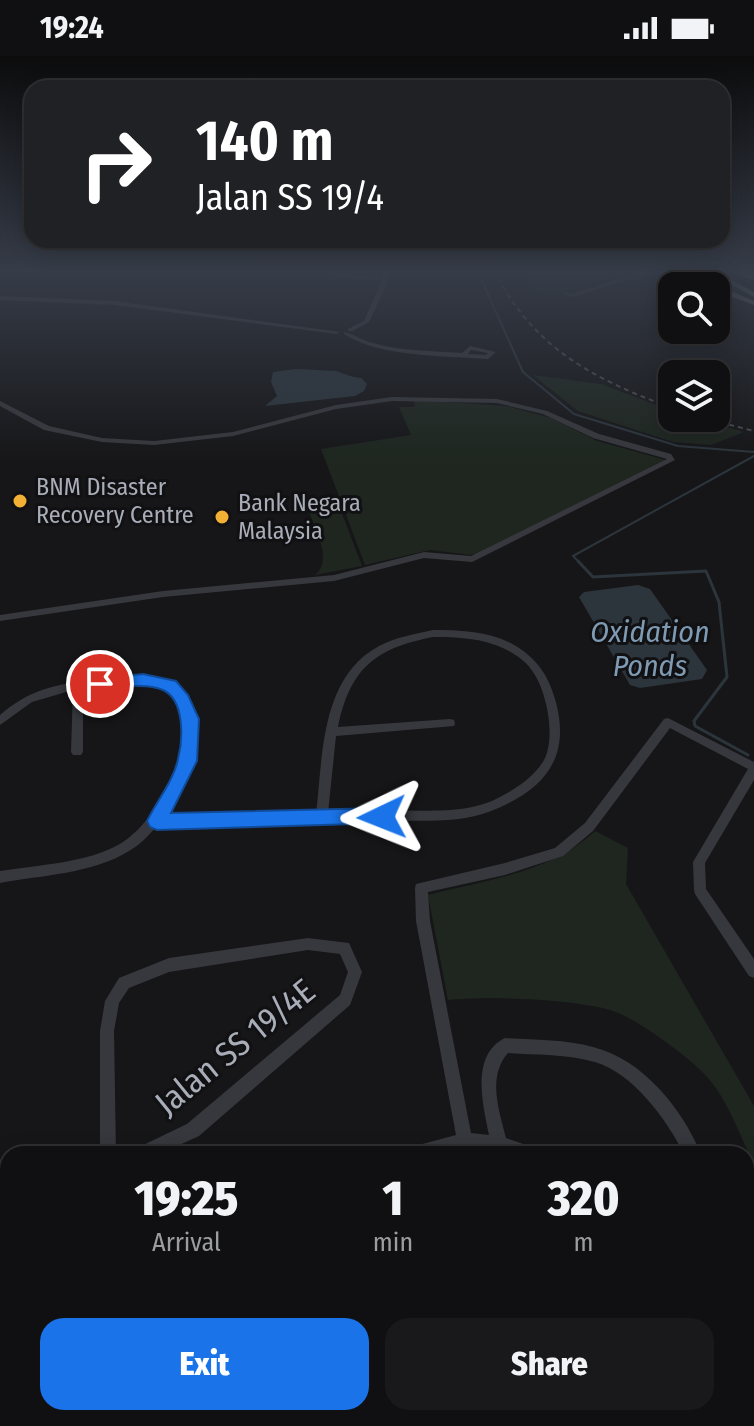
<!DOCTYPE html>
<html lang="en">
<head>
<meta charset="utf-8">
<style>
	:root { --surface:#101012; --page:#19191b; --text:#f1f3f6; --muted:#9c9d9f; --line:#303032; --accent:#1a73e8 }
	body { margin:0; font-family:"Fira Sans Condensed",sans-serif; background:var(--page); color:var(--text); height:100vh; display:flex; flex-direction:column; font-size:30px; white-space:nowrap }
	* { box-sizing:border-box; margin:0 }
	p { font-size:26px; color:var(--muted) }
	.icon { flex:none; width:44px; height:44px; fill:none; stroke:currentColor; stroke-width:2; stroke-linecap:round; stroke-linejoin:round }
	.map { position:relative; flex:1; overflow:hidden }
	.sheet { position:absolute; left:0px; top:1090px; width:754px; height:280px; display:flex; flex-direction:column; background:var(--surface); border-radius:24px 24px 0 0; box-shadow:0 4px 20px #0003,0 0 0 2px var(--line) }
	.sheet>* { flex:none }
	.top-card { position:absolute; left:24px; top:24px; width:706px; height:168px; border-radius:24px; box-shadow:0 4px 20px #0003,0 0 0 2px var(--line); background:#202124; color:#fff; overflow:hidden }
	.fabs { position:absolute; left:658px; top:216px; display:grid; gap:16px }
	.fabs a { display:grid; place-items:center; width:72px; height:72px; border-radius:16px; background:var(--surface); box-shadow:0 4px 20px #0003,0 0 0 2px var(--line); font-size:40px }
	.pin { position:absolute; display:grid; place-items:center; width:68px; height:68px; color:#fff; margin:-34px; border:4px solid #fff; border-radius:50%; box-shadow:0 2px 8px #0007 }
	.me { position:absolute; width:88px; margin:-44px; rotate:268deg; stroke-linejoin:round; filter:drop-shadow(0 0 6px #0008) }
	.turn { display:flex; align-items:center; gap:28px; height:168px; padding:0 40px; font-size:36px }
	.turn .icon { width:104px; height:104px; stroke-width:2.5 }
	.turn b { display:block; font-size:56px; line-height:68px }
	.eta { display:flex; justify-content:space-evenly; align-items:center; height:136px; text-align:center }
	.eta b { font-size:48px; font-weight:800; line-height:56px }
	.button { display:flex; gap:16px; margin-top:auto; padding:16px 40px }
	.button a { flex:1; height:92px; border-radius:24px; background:var(--accent); color:#fff; font-size:32px; font-weight:800; line-height:92px; text-align:center }
	.button a+a { background:var(--page); color:var(--text) }
	.status { display:flex; justify-content:space-between; align-items:center; height:56px; padding:0 40px; background:var(--surface); direction:ltr }
	.status svg { height:22px; fill:currentColor }
	.map>svg:first-child { display:block }
	.green { fill:#1e261f }
	.water { fill:#2c353c }
	.lines { fill:none; stroke-linecap:round; stroke-linejoin:round }
	.stream-far1 { stroke:#2c353c; stroke-width:2 }
	.stream { stroke:#2c353c; stroke-width:3 }
	.minor { fill:#37383d; fill-rule:evenodd }
	.highway { fill:#63666e; fill-rule:evenodd }
	.rail { stroke:#4a4c52; stroke-width:2; stroke-dasharray:5 4; stroke-linecap:butt }
	.route { fill:#1a73e8; stroke:#114b97; stroke-width:2 }
	.poi-dot { fill:#f2b134; stroke:#111113; stroke-width:3 }
	.labels { text-anchor:middle; dominant-baseline:central; stroke-width:6; stroke-linejoin:round; paint-order:stroke }
	.far-poi-label { font-size:24px; fill:#a8adb8; stroke:#111113; text-anchor:start }
	.water-label { font-size:30px; font-style:italic; fill:#7f9bb3; stroke:#111113 }
	.near-street-label { font-size:34px; fill:#a8adb8; stroke:#111113 }
</style>
</head>
<body>
<div class="status"><b>19:24</b><svg viewBox="0 0 49 12"><path d="M0 12V9h3v3zM5 12V6h3v6zM10 12V3h3v9zM15 12V0h3v12zM26 1h20v11H26zM47 4h2v5h-2z"/></svg></div>
<div class="map">
<svg width="754" height="1370" viewBox="0 0 754 1370">
	<rect width="100%" height="100%" fill="#161618"/>
	<g class="green">
		<path d="M522 214H639L550 240 534 234Z"/>
		<path d="M533 319 601 328 672 355V362H693L744 376 711 389 673 386 578 355Z"/>
		<path d="M414 344 506 350 551 362 597 385 666 404 488 494 471 499 430 494 365 509 321 393 411 379 399 351H415Z"/>
		<path d="M338 447 362 510 315 519C334 504 314 471 307 451Z"/>
		<path d="M595 775 628 792 626 828 754 1050V1109C740 1080 729 1046 708 1022 692 1003 636 962 613 955 576 943 487 940 448 944L428 839C484 824 551 817 595 775Z"/>
	</g>
	<g class="water">
		<path d="M296 313C302 313 333 315 336 315 345 318 351 321 361 322L367 328 364 335 355 340 265 350 277 340 271 326 273 316Z"/>
		<path d="M638 529 650 533 707 614 702 623 640 632 630 629 579 541 584 536Z"/>
	</g>
	<g class="lines">
		<g class="stream-far1">
			<path d="M477 214 523 316 574 358 678 390 754 396"/>
			<path d="M580 507 573 500 754 400"/>
		</g>
		<path class="stream" d="M578 505 593 521 706 515 719 546 727 621 694 665 695 670 748 699"/>
		<g class="minor">
			<path d="M317 214H325L340 218 381 222 378 224 340 222Z"/>
			<path d="M380 214H386L388 225 369 266 352 275H348V273L364 265 382 225Z"/>
			<path d="M650 214H657L573 241 563 238 566 236 571 238Z"/>
			<path d="M665 214H672L711 230H703Z"/>
			<path d="M0 240 115 245 340 276 337 278 115 249 0 244Z"/>
			<path d="M344 276C354 278 363 285 373 287 401 295 433 295 462 297L470 290 496 296 488 303C447 300 378 301 344 278ZM471 294 488 297 486 299 468 298Z"/>
			<path d="M392 341 497 343 547 355 599 378 671 398 675 404 472 506 424 502 334 525 163 541 0 565V559L163 535 334 519 424 496 471 500 667 403 593 382 543 358 497 347 392 345 336 353 233 380 154 389 102 386 44 374 0 350V345L2 346 49 370 102 382 154 385 233 376 336 349Z"/>
			<path d="M433 574C461 574 491 575 516 590 537 603 548 619 555 643 572 701 545 734 491 755 459 768 423 764 389 765 312 769 234 770 157 770 148 780 140 789 129 795 92 818 42 819 0 827V815C37 809 87 807 120 788 159 765 212 672 168 635 152 621 103 630 83 632V696L81 699H73L71 696 73 634 32 646 0 669V659C29 634 53 629 91 624 115 620 147 615 170 627 176 629 179 634 183 639 212 674 185 728 164 760L316 758C323 700 320 622 379 590 396 581 415 578 433 574ZM433 581C458 581 482 582 505 593 515 598 527 606 533 616 547 636 556 682 544 704 533 723 511 736 492 745 463 757 431 754 401 755 377 755 352 757 328 757L336 680 454 670 455 667 454 664 450 663 338 671C350 613 375 592 433 581Z"/>
			<path d="M668 662 754 706V724L705 807 706 833 754 903V922L749 920 695 838 694 834 693 806 748 713 670 672 593 775 563 800 505 819 428 836 430 865 471 1077 489 1079C483 1049 470 999 505 982 534 984 565 983 593 991 642 1003 682 1052 701 1098H684C667 1064 633 1017 595 1006 567 998 537 999 508 997 487 1021 499 1054 506 1082L535 1092 537 1098H506L472 1093 441 1098H407L409 1092 415 1090 456 1079 416 865 415 832 416 828 505 807 555 792 585 767 664 663Z"/>
			<path d="M308 882 349 887 362 916 350 949 199 1080 160 1098H135L137 1092 187 1068 340 939 348 916 340 898 308 894 169 916 129 932 119 947 114 975 116 1098H100V975L105 945 119 922 169 902Z"/>
			<path d="M746 1216 752 1219 754 1223V1253L748 1250 746 1246Z"/>
			<path d="M8 1258V1276L0 1278V1260Z"/>
			<path d="M195 1362H215L213 1370H193Z"/>
			<path d="M431 1362H453L449 1370H427Z"/>
			<rect x="651" y="1362" width="20" height="8"/>
		</g>
		<g class="highway">
			<path d="M670 214H680L754 245V249L716 235V230H704Z"/>
			<path d="M704 214H713L754 236V241Z"/>
			<path d="M722 214H733L754 220V224Z"/>
		</g>
		<g class="rail">
			<path d="M494 214C533 292 593 323 672 352"/>
			<path d="M703 362 754 375"/>
		</g>
	</g>
	<linearGradient id="sky" x2="0" y2="1"><stop stop-color="#0c0c0d"/><stop offset="0.53" stop-color="#363c48"/><stop offset="1" stop-color="#363c48" stop-opacity="0"/></linearGradient>
	<rect width="754" height="406" fill="url(#sky)"/>
	<path class="route" d="M143 618 176 625 188 639 199 663 197 705 171 757 382 752 389 755 392 761 389 767 157 774 150 771 147 765C156 746 174 724 178 703 183 684 185 644 163 634 144 626 119 632 100 634L91 628 100 622Z"/>
	<g class="poi-dot">
		<circle cx="20" cy="445" r="8"/>
		<circle cx="222" cy="461" r="8"/>
	</g>
	<g class="labels">
		<g class="far-poi-label">
			<text x="36" y="431">BNM Disaster<tspan x="36" dy="28">Recovery Centre</tspan></text>
			<text x="238" y="447">Bank Negara<tspan x="238" dy="28">Malaysia</tspan></text>
		</g>
		<g class="water-label">
			<text x="650" y="576">Oxidation<tspan x="650" dy="34">Ponds</tspan></text>
		</g>
		<g class="near-street-label">
			<text transform="translate(235 991) rotate(-39)">Jalan SS 19/4E</text>
		</g>
	</g>
</svg>
<div class="fabs">
<a><svg class="icon" aria-label="search" viewBox="0 0 24 24"><circle cx="10" cy="10" r="6"/><path d="M15 15l6 6"/></svg></a>
<a><svg class="icon" aria-label="layers" viewBox="0 0 24 24"><path d="M12 4l9 5-9 5-9-5zM3 14l9 5 9-5"/></svg></a>
</div>
<div class="pin" style="left:100px;top:628px;background:#d93025"><svg class="icon" aria-label="arrive" viewBox="0 0 24 24"><path d="M6 21V4h12l-3 4 3 4H6"/></svg></div>
<svg class="me" style="left:382px;top:761px" viewBox="-20 -20 40 40"><path d="M0-17L14 15 0 8-14 15z" fill="#1a73e8" stroke="#fff" stroke-width="4"/></svg>
<div class="top-card">
<div class="turn"><svg class="icon" aria-label="right" viewBox="0 0 24 24"><path d="M7 20v-9h11M14 6l5 5-5 5"/></svg><div><b>140 m</b>Jalan SS 19/4</div></div>
</div>
<section class="sheet">
<div class="eta">
<div><b>19:25</b><p>Arrival</p></div>
<div><b>1</b><p>min</p></div>
<div><b>320</b><p>m</p></div>
</div>
<div class="button"><a>Exit</a><a>Share</a></div>
</section>
</div>
</body>
</html>
